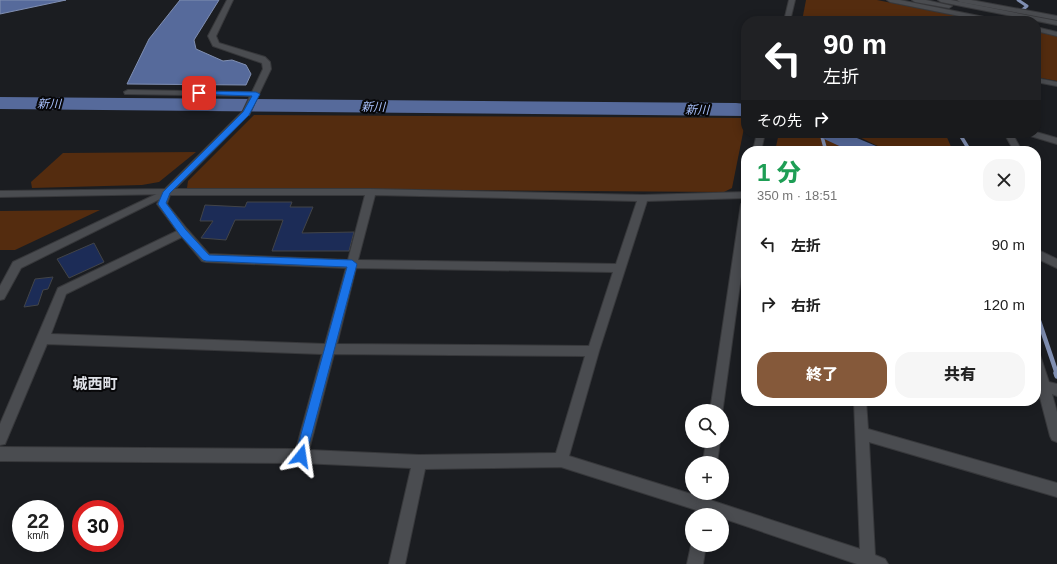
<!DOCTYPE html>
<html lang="ja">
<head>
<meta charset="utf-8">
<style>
	:root { --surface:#fff; --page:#f6f6f6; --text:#222; --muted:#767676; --accent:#85593a }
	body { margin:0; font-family:Helvetica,"Noto Sans JP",sans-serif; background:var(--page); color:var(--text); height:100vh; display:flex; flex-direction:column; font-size:15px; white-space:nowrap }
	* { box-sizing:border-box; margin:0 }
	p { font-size:13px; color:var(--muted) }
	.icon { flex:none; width:22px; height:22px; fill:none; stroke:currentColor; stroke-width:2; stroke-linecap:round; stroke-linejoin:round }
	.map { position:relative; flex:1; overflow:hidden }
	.side { position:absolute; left:741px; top:146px; width:300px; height:260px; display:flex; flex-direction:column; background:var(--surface); border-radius:16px; box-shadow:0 2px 10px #0003 }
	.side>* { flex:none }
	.hud { position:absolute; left:741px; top:16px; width:300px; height:122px; border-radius:16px; box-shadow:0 2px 10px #0003; background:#202124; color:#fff; overflow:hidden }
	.fabs { position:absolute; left:685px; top:404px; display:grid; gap:8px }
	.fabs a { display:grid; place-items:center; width:44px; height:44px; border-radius:50%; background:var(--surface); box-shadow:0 2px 10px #0003; font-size:20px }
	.speed { position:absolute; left:12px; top:500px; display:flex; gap:8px; font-size:20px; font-weight:700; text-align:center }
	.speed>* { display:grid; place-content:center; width:52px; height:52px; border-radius:50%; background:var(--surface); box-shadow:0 2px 10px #0003; line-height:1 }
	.speed small { font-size:10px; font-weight:400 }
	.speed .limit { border:6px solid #d22; background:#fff; color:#111 }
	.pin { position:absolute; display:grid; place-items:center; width:34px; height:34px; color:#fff; margin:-17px; border-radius:8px; box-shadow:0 2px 6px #0006 }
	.me { position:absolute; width:44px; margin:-22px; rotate:15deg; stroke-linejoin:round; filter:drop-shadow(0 0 3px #0008) }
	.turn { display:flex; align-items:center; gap:14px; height:84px; padding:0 16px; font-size:18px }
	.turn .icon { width:52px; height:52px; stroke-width:2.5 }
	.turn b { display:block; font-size:28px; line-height:34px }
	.then { display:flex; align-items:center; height:38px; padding:0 16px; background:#0003; gap:8px; font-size:15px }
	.round { display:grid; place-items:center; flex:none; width:42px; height:42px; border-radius:16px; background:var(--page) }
	.overview { display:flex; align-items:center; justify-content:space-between; height:68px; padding:0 16px }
	h1 { font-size:24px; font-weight:800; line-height:30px; color:#1e9e55 }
	.action { display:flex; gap:8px; margin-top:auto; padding:8px 16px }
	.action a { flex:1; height:46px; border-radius:16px; background:var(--accent); color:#fff; font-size:16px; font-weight:800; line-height:46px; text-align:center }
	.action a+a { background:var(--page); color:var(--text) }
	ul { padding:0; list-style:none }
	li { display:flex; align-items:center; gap:12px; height:60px; padding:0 16px }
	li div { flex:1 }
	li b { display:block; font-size:15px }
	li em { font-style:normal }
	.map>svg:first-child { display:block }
	.green { fill:#542c0f }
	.water { fill:#566a9b; stroke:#808fb2 }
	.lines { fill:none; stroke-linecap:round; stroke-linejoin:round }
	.stream-far3 { stroke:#808fb2; stroke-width:3 }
	.stream-far2 { stroke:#808fb2; stroke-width:3.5 }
	.stream-far1 { stroke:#808fb2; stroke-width:4.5 }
	.stream { stroke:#808fb2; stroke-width:5.5 }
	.river { fill:#566a9b; fill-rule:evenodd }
	.building { fill:#1c2c57; stroke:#424448 }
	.pedestrian-casing { stroke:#37383b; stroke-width:2 }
	.minor-casing { stroke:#37383b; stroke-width:2 }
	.tertiary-casing { stroke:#37383b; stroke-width:2 }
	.pedestrian { fill:#4a4c50; fill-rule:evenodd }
	.minor { fill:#4a4c50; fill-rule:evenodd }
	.tertiary { fill:#4a4c50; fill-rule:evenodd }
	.route { fill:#1a73e8; stroke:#114b97 }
	.labels { text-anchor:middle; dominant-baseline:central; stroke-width:4; stroke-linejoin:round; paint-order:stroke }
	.far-water-label { font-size:12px; font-style:italic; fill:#a8c1fd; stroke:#070709 }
	.quarter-label { font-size:15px; font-weight:bold; fill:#dee0e6; stroke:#070709 }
</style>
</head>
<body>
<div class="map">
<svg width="1057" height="564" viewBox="0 0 1057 564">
	<rect width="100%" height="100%" fill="#1b1d21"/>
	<g class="green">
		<path d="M806 0H877L983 21H802Z"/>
		<path d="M1036 31 1057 35V81L1036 77Z"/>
		<path d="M254 115 746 118 732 188 724 192 187 188 188 181Z"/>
		<path d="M779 133H803L835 142 856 151H775Z"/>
		<path d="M851 133H945L953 151H888Z"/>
		<path d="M196 152 159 182 142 185 32 188 31 182 63 153Z"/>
		<path d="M100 210 15 250H0V211Z"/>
	</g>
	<g class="water">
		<path d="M0 0H66L0 14Z"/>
		<path d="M180 0H219L194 40 196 49 223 61 232 60 246 65 251 74 246 85 127 84 149 39Z"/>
	</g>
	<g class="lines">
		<path class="stream-far3" d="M1009 21 1027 6 1018 0"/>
		<g class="stream-far2">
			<path d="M821 133 826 151"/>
			<path d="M959 133 970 151"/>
		</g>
		<path class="stream-far1" d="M1036 312 1057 374"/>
		<path class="stream" d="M1056 373 1057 376"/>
		<g class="river">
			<path d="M0 97 736 103 746 104V116L0 109Z"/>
			<path d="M816 133H845L876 146 879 151H850L820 137Z"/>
		</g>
	</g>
	<g class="building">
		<path d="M247 202H292L290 207H313L302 233 354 232 349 251H272L283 220H235L226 240 201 238 213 221H200L205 205 245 207Z"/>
		<path d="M94 243 104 262 69 278 57 259Z"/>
		<path d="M53 277 48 289 43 290 38 305 24 307 35 279Z"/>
	</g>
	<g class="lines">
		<g class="pedestrian-casing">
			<path id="pedestrian" d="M167 189 170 190 172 192 170 194 21 268 4 299 0 300V286L13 262Z"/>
		</g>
		<g class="minor-casing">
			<g id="minor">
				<path d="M227 0H233L216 36 219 43 265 57 270 62 271 69 249 115H243L242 113 250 96 125 94 124 92 128 90 252 92 263 69 262 63 213 46 208 36Z"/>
				<path d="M887 0H900L994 19 997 21H984L890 2Z"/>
				<path d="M957 0H971L1057 16V20L960 2Z"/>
				<path d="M1036 27 1057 32V36L1036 31Z"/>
				<path d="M1036 78 1057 82V86L1036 82Z"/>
				<path d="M1036 132 1057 138V144L1027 135 1026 133Z"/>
				<path d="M1004 133H1012L1022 151H1014Z"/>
				<path d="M167 189H371L643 195 746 192V198L647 201 599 351 569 456 704 498 860 549 854 401H866L868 429 1057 483V497L869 442 875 555 885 559 888 564H857L722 518V515H712L561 467 425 469 405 564H389L411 468 301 463 0 461V447L296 449 322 354 47 344 5 444 0 445V424L58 288 177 231 157 204 164 190ZM170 195H365L348 260 209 254 187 229 167 204ZM375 195 637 201 616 264 358 260ZM182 237 202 261 206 262 346 268 325 344 51 334 66 294ZM356 268 613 272 589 346 337 344ZM334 354 585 356 556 453 419 455 309 450Z"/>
				<path d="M1036 249 1057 259V268L1036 258Z"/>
				<path d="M1036 354 1040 355 1049 382 1057 384V396L1052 394 1057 412V442L1052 440 1050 436 1038 390 1036 389Z"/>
			</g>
		</g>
		<g class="tertiary-casing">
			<g id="tertiary">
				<path d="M789 0H795L790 21H784Z"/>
				<path d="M912 0H926L952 6 949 8 915 2Z"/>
				<path d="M938 0H951L1057 21V25L941 2Z"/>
				<path d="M243 111H249L250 113 170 194 0 197V191L165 189Z"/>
				<path d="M757 133H765L761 151H753Z"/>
				<path d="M746 201V241L722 414V411H710L741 204Z"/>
				<path d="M706 441H720L717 463H703Z"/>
				<path d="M698 493H712L709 515H695Z"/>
				<path d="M692 541V545H706L703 564H687Z"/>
			</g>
		</g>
		<use href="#pedestrian" class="pedestrian"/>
		<use href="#minor" class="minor"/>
		<use href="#tertiary" class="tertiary"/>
	</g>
	<path class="route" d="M199 91 256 92 260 94 249 115 170 193 166 203 186 230 209 255 352 260 357 264 306 456 305 460 301 461 297 460 295 456 347 267 206 261 203 260 180 235 158 204 163 192 243 112 252 96 197 94 196 93Z"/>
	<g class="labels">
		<g class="far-water-label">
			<text transform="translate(49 104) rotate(1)">新川</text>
			<text transform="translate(373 107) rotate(1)">新川</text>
			<text transform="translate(697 110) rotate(1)">新川</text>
		</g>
		<g class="quarter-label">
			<text x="95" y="383">城西町</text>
		</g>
	</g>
</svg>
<div class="fabs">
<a><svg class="icon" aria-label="search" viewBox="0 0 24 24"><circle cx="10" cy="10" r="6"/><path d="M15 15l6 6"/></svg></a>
<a>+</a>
<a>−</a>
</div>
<div class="speed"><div>22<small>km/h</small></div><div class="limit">30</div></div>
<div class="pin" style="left:199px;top:93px;background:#d93025"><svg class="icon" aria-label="arrive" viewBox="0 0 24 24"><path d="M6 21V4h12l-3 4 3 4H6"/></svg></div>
<svg class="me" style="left:301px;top:456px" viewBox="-20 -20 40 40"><path d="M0-17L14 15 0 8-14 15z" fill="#1a73e8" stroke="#fff" stroke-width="4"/></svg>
<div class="hud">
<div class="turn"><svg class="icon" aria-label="left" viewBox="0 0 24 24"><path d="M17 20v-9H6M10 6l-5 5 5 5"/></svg><div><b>90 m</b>左折</div></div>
<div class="then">その先<svg class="icon" aria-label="right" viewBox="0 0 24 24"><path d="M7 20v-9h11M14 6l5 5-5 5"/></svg></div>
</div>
<section class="side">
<div class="overview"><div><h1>1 分</h1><p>350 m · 18:51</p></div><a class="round"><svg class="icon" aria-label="close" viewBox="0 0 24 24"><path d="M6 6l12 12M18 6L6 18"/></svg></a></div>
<ul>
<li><svg class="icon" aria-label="left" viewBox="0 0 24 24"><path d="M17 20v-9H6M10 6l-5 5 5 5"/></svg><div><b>左折</b></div><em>90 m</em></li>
<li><svg class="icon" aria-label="right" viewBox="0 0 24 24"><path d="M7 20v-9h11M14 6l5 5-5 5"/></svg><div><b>右折</b></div><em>120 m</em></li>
</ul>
<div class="action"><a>終了</a><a>共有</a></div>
</section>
</div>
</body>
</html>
